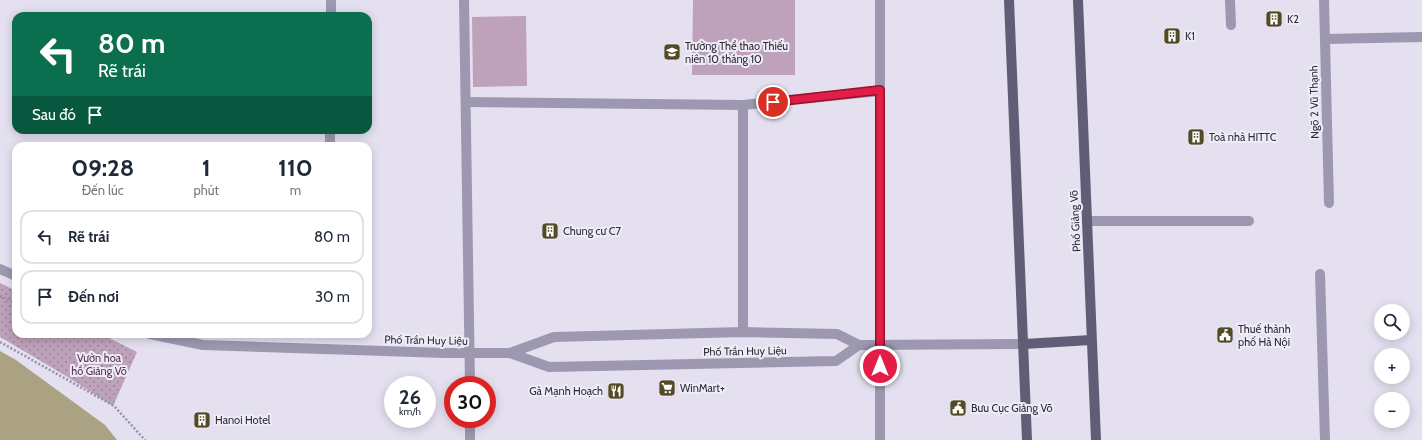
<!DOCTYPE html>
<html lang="vi">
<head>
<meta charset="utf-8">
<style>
	:root { --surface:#fff; --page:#f2f2f3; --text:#1f2937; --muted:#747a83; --line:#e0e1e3 }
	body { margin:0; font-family:Cabin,sans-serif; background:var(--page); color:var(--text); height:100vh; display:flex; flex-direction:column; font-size:15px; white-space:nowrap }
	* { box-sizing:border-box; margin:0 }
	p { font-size:13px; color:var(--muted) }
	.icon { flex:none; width:22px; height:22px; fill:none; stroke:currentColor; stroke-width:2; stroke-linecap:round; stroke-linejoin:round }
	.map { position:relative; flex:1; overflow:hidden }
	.side { position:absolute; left:12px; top:142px; width:360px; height:196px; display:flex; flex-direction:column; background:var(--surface); border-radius:12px; box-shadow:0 2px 10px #0003 }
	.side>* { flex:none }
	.banner { position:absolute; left:12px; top:12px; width:360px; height:122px; border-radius:12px; box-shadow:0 2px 10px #0003; background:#0b6e4f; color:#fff; overflow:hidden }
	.controls { position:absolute; left:1374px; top:304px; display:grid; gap:8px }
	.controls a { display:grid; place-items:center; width:36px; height:36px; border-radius:50%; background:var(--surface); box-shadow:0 2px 10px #0003; font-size:20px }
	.speed { position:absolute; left:384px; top:376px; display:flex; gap:8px; font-size:20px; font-weight:700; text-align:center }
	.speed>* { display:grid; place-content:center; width:52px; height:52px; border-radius:50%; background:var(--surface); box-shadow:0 2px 10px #0003; line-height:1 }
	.speed small { font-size:10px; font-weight:400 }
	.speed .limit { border:6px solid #d22; background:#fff; color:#111 }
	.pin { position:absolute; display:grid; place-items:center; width:34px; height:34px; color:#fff; margin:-17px; border:2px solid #fff; border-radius:50%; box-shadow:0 1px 4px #0007 }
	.me { position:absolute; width:44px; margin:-22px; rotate:0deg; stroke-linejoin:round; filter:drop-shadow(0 0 3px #0008) }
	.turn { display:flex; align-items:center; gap:14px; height:84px; padding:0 20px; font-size:18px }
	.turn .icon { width:52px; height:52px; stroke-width:2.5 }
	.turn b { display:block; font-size:28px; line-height:34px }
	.then { display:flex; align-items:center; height:38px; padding:0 20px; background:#0003; gap:8px; font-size:15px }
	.eta { display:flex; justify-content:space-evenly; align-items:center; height:68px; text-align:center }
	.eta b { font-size:24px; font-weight:800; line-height:28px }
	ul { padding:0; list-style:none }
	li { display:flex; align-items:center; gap:12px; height:54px; margin:0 8px 6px; padding:0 12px; border:2px solid var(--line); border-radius:12px }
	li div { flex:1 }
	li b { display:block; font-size:15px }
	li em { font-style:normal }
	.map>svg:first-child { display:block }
	.park { fill:url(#park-dots) }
	.pitch { fill:#bea1bb }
	.water { fill:#aaa282 }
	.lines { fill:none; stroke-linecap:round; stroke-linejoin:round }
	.path { stroke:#9591ac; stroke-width:2.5; stroke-dasharray:2 2; stroke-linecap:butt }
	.minor { stroke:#9d98b0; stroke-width:10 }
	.major { stroke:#605e76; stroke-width:10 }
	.route-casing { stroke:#92132f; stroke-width:10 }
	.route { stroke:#e11d48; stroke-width:7 }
	.labels { text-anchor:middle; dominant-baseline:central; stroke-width:4; stroke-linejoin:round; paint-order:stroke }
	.poi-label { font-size:11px; fill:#2c2b36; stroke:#efecf8; text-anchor:start }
	.street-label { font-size:11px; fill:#2c2b36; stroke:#efecf8 }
	.park-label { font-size:11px; fill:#52314d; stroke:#efecf8 }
</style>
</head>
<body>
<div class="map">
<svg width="1422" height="440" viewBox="0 0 1422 440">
	<defs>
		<pattern id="park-dots" width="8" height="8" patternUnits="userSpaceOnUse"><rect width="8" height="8" fill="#bea1bb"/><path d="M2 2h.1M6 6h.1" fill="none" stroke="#9b8399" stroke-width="1.8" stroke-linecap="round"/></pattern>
	</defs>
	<rect width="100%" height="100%" fill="#e5e0f0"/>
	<path class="park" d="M0 283 16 291V334H101L137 352 113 406 66 376 0 337Z"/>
	<g class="pitch">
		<path d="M693 0H795V75H692Z"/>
		<path d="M526 16 527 86 473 87 472 17Z"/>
	</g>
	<path class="water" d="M0 351 16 360 105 425 117 440H0Z"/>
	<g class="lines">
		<g class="path">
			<path d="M0 296 16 303"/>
			<path d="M85 334 95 338"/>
			<path d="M0 342 114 406 145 440"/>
		</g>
		<g class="minor">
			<path d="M464 0 470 385"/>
			<path d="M880 0V440"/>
			<path d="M1230 0 1231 25"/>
			<path d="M1324 0 1329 203"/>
			<path d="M331 16V0"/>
			<path d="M1325 39 1422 37"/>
			<path d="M466 102 743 105 880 91"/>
			<path d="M743 105V332"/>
			<path d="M330 146V130"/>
			<path d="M1087 221H1249"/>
			<path d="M0 269 16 276"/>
			<path d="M1320 274 1325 440"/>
			<path d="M150 334 203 345 445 353H510L554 337 743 332 837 334 859 345 1024 344"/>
			<path d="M510 353 549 367 836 361 859 345"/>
			<path d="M470 440V419"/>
		</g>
		<g class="major">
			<path d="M1009 0 1027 440"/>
			<path d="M1078 0 1096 440"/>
			<path d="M1024 344 1091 340"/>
		</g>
	</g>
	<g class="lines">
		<g class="route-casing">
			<path id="route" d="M773 102 880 90V366"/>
		</g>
		<use href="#route" class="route"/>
	</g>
	<defs>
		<g id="building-square" transform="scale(0.9)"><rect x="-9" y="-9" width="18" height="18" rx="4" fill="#534b25" stroke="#efecf8"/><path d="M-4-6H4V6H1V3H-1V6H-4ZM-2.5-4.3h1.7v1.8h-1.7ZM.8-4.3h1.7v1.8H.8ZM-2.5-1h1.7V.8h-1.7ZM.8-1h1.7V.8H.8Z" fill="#fff"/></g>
		<g id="school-square" transform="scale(0.9)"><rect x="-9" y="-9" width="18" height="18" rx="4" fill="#534b25" stroke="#efecf8"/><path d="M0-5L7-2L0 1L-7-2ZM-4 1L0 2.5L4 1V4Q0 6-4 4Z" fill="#fff"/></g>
		<g id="civic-square" transform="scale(0.9)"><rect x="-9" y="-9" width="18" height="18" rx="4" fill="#534b25" stroke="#efecf8"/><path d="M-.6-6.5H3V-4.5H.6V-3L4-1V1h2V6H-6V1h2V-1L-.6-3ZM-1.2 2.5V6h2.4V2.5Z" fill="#fff"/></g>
		<g id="supermarket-square" transform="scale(0.9)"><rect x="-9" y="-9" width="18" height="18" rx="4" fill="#534b25" stroke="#efecf8"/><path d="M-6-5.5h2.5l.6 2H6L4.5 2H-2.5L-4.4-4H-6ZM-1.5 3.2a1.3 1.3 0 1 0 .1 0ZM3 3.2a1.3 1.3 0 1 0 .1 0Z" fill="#fff"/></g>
		<g id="restaurant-square" transform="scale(0.9)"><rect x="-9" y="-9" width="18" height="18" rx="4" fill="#534b25" stroke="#efecf8"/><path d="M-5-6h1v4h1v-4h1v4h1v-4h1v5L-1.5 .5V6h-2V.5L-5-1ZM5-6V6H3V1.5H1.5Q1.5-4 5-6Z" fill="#fff"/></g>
	</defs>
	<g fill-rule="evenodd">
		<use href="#building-square" x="1274" y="19"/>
		<use href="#building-square" x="1172" y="36"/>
		<use href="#school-square" x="672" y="52"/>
		<use href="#building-square" x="1196" y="137"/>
		<use href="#building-square" x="550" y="231"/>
		<use href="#civic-square" x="1225" y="335"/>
		<use href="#supermarket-square" x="667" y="388"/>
		<use href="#restaurant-square" x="616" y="391"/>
		<use href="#civic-square" x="958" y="408"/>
		<use href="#building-square" x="202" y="420"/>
	</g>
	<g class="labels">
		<g class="poi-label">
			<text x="1287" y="19">K2</text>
			<text x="1185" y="36">K1</text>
			<text x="685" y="46">Trường Thể thao Thiếu<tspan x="685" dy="13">niên 10 tháng 10</tspan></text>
			<text x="1209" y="137">Toà nhà HITTC</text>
			<text x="563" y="231">Chung cư C7</text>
			<text x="1238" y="329">Thuế thành<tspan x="1238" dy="13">phố Hà Nội</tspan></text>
			<text x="680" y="388">WinMart+</text>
			<text x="603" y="391" text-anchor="end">Gà Mạnh Hoạch</text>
			<text x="971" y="408">Bưu Cục Giảng Võ</text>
			<text x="215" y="420">Hanoi Hotel</text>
		</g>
		<g class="street-label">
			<text transform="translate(1314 102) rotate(-91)">Ngõ 2 Vũ Thạnh</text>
			<text transform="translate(1075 221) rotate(-93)">Phố Giảng Võ</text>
			<text transform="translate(426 340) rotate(1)">Phố Trần Huy Liệu</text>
			<text transform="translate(745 351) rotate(-1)">Phố Trần Huy Liệu</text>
		</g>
		<g class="park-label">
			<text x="99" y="358">Vườn hoa<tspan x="99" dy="13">hồ Giảng Võ</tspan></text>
		</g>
	</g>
</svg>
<div class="controls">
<a><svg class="icon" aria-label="search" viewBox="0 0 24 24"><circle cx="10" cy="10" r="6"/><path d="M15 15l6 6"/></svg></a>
<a>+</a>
<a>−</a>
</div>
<div class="speed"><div>26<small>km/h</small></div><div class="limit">30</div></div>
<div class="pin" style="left:773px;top:102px;background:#d93025"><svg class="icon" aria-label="arrive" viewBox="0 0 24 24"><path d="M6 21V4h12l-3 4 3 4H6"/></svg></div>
<svg class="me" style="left:880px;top:366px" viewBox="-20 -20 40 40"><circle r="17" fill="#e11d48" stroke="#fff" stroke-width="3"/><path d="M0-11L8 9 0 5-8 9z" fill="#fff"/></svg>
<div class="banner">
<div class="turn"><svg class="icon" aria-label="left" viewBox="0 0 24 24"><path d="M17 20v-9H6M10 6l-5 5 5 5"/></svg><div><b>80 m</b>Rẽ trái</div></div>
<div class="then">Sau đó<svg class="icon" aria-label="arrive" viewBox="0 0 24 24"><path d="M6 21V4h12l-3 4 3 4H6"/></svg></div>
</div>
<section class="side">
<div class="eta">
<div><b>09:28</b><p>Đến lúc</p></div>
<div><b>1</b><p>phút</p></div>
<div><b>110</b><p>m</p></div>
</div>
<ul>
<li><svg class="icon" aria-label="left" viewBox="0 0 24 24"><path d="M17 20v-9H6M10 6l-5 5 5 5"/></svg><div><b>Rẽ trái</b></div><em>80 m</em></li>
<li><svg class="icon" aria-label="arrive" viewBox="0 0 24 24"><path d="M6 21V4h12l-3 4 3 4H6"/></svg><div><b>Đến nơi</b></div><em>30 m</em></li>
</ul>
</section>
</div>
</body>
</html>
